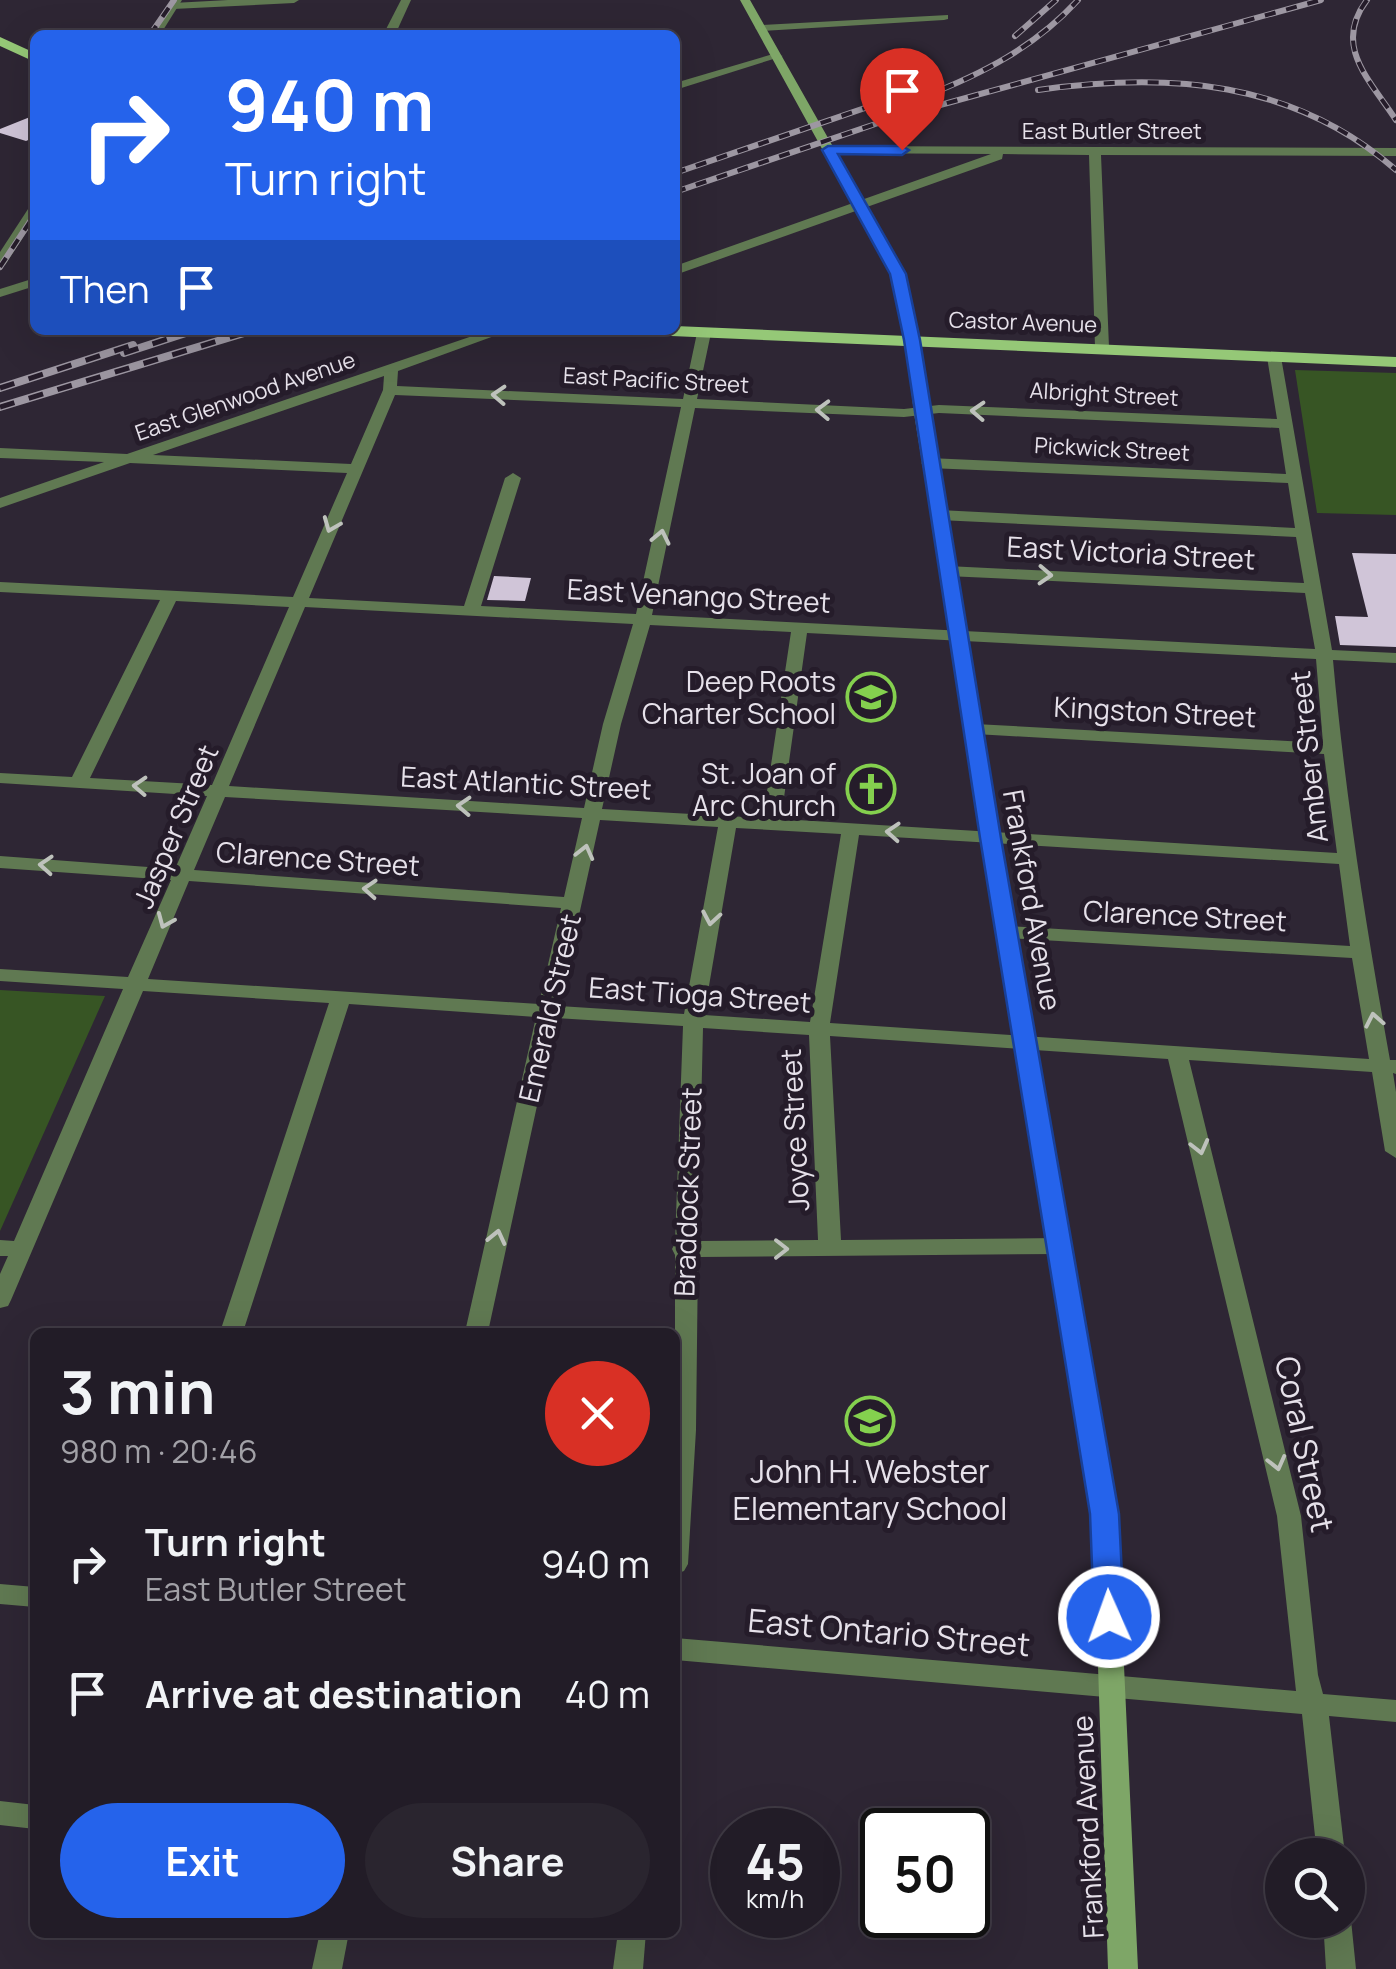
<!DOCTYPE html>
<html lang="en">
<head>
<meta charset="utf-8">
<style>
	:root { --surface:#221c27; --page:#2a252f; --text:#f1f3f6; --muted:#a2a1a7; --line:#3f3a44; --accent:#2563eb }
	body { margin:0; font-family:Manrope,sans-serif; background:var(--page); color:var(--text); height:100vh; display:flex; flex-direction:column; font-size:38px; white-space:nowrap }
	* { box-sizing:border-box; margin:0 }
	p { font-size:32px; color:var(--muted) }
	.icon { flex:none; width:55px; height:55px; fill:none; stroke:currentColor; stroke-width:2; stroke-linecap:round; stroke-linejoin:round }
	.map { position:relative; flex:1; overflow:hidden }
	.drawer { position:absolute; left:30px; top:1328px; width:650px; height:610px; display:flex; flex-direction:column; background:var(--surface); border-radius:15px; box-shadow:0 10px 40px #0002,0 0 0 2px var(--line) }
	.drawer>* { flex:none }
	.top-card { position:absolute; left:30px; top:30px; width:650px; height:305px; border-radius:15px; box-shadow:0 10px 40px #0002,0 0 0 2px var(--line); background:#2563eb; color:#fff; overflow:hidden }
	.buttons { position:absolute; left:1265px; top:1838px; display:grid; gap:20px }
	.buttons a { display:grid; place-items:center; width:100px; height:100px; border-radius:50%; background:var(--surface); box-shadow:0 10px 40px #0002,0 0 0 2px var(--line); font-size:50px }
	.speed { position:absolute; left:710px; top:1808px; display:flex; gap:20px; font-size:50px; font-weight:700; text-align:center }
	.speed>* { display:grid; place-content:center; width:130px; height:130px; border-radius:50%; background:var(--surface); box-shadow:0 10px 40px #0002,0 0 0 2px var(--line); line-height:1 }
	.speed small { font-size:25px; font-weight:400 }
	.speed .limit { border:5px solid #111; border-radius:15px; background:#fff; color:#111 }
	.pin { position:absolute; display:grid; place-items:center; width:85px; height:85px; color:#fff; margin:-102px -42px; border-radius:50% 50% 50% 0; rotate:-45deg; box-shadow:0 0 10px #0007 }
	.pin .icon { rotate:45deg }
	.me { position:absolute; width:110px; margin:-55px; rotate:358deg; stroke-linejoin:round; filter:drop-shadow(0 0 8px #0008) }
	.turn { display:flex; align-items:center; gap:35px; height:210px; padding:0 30px; font-size:45px }
	.turn .icon { width:130px; height:130px; stroke-width:2.5 }
	.turn b { display:block; font-size:70px; line-height:85px }
	.then { display:flex; align-items:center; height:95px; padding:0 30px; background:#0003; gap:20px; font-size:38px }
	.round { display:grid; place-items:center; flex:none; width:105px; height:105px; border-radius:52px; background:var(--page) }
	.headline { display:flex; align-items:center; justify-content:space-between; height:170px; padding:0 30px }
	h1 { font-size:60px; font-weight:700; line-height:75px }
	.button { display:flex; gap:20px; margin-top:auto; padding:20px 30px }
	.button a { flex:1; height:115px; border-radius:60px; background:var(--accent); color:#fff; font-size:40px; font-weight:700; line-height:115px; text-align:center }
	.button a+a { background:var(--page); color:var(--text) }
	ul { padding:0; list-style:none }
	li { display:flex; align-items:center; gap:30px; height:130px; padding:0 30px }
	li div { flex:1 }
	li b { display:block; font-size:38px }
	li em { font-style:normal }
	.map>svg:first-child { display:block }
	.green { fill:#375524 }
	.building { fill:#d0c5d8 }
	.lines { fill:none; stroke-linecap:round; stroke-linejoin:round }
	.minor { fill:#607952; fill-rule:evenodd }
	.tertiary { fill:#607952; fill-rule:evenodd }
	.secondary { fill:#7ea667; fill-rule:evenodd }
	.primary { fill:#95c877; fill-rule:evenodd }
	.rail-far1-casing { stroke:#9d97a2; stroke-width:6 }
	.rail-casing { stroke:#9d97a2; stroke-width:8 }
	.rail-far1 { stroke:#251c2a; stroke-width:4; stroke-dasharray:11; stroke-linecap:butt }
	.rail { stroke:#251c2a; stroke-width:5; stroke-dasharray:15; stroke-linecap:butt }
	.oneway { stroke:#bec2bc }
	.route { fill:#2563eb; stroke:#184099; stroke-width:2.5 }
	.labels { text-anchor:middle; dominant-baseline:central; stroke-width:10; stroke-linejoin:round; paint-order:stroke }
	.far-street-label { font-size:22px; fill:#e6e1ea; stroke:#251c2a }
	.street-label { font-size:28px; fill:#e6e1ea; stroke:#251c2a }
	.poi-label { font-size:28px; fill:#e6e1ea; stroke:#251c2a; text-anchor:end }
	.near-street-label { font-size:32px; fill:#e6e1ea; stroke:#251c2a }
	.near-poi-label { font-size:32px; fill:#e6e1ea; stroke:#251c2a }
</style>
</head>
<body>
<div class="map">
<svg width="1396" height="1969" viewBox="0 0 1396 1969">
	<rect width="100%" height="100%" fill="#2e2634"/>
	<g class="green">
		<path d="M1295 370 1396 373V515L1317 513Z"/>
		<path d="M0 990 105 996 0 1231Z"/>
	</g>
	<g class="building">
		<path d="M35 115V137L26 141 0 133V129Z"/>
		<path d="M1352 553 1396 554V647L1340 645 1335 616 1368 617Z"/>
		<path d="M494 576 531 578 525 601 487 600Z"/>
	</g>
	<g class="lines">
		<g class="minor">
			<path d="M228 0H299L294 3 173 9 168 6 173 3Z"/>
			<path d="M401 0H411L395 35H383Z"/>
			<path d="M948 15V19L944 20 761 31 755 28 761 25Z"/>
			<path d="M773 54 783 56 675 90V83Z"/>
			<path d="M829 146 1396 148V156L1101 155 1109 347 1102 351 1095 347 1089 155 1003 154 1002 159 675 275V266L991 154 825 153 823 150Z"/>
			<path d="M35 278V286L0 297V289Z"/>
			<path d="M704 329 711 333 697 399 904 409 939 405 1277 419 1267 357 1274 353 1281 357 1332 650 1396 653V663L1333 660C1345 794 1366 927 1390 1060H1396V1074L1393 1073 1396 1092V1158L1385 1151 1372 1072 1189 1060 1301 1516 1318 1675 1323 1694 1396 1700V1722L1329 1716 1345 1855H1317L1302 1714 675 1660V1638L1296 1691 1277 1516 1168 1059 830 1036 841 1240 1059 1238 1067 1241 1070 1246 1067 1251 1059 1254 698 1257 696 1430 688 1564 684 1571 675 1574V1255L672 1249 675 1243 683 1026 556 1018 488 1332H465L536 1017 349 1004 243 1332H220L329 1003 143 991 11 1300 8 1306 0 1308V1274L8 1256H0V1240L14 1241 123 989 0 981V969L128 977 171 880 0 868V856L175 869 207 796 0 783V773L72 777 160 600 0 592V582L293 597 347 473 130 463 0 508V498L104 462 0 458V448L127 454 490 330H511L398 371 397 386 683 399 697 333ZM384 376 383 390 351 464 153 455ZM395 395 681 407 636 614 481 606 521 478 513 473 505 478 464 606 309 598ZM695 408 904 417 939 413 1279 428 1286 474 929 458 921 463 929 468 1288 483 1295 528 939 510 931 515 939 520 1296 537 1304 583 947 566 939 571 947 576 1305 593 1315 649 652 615ZM176 601 289 607 212 785 90 778ZM305 607 633 624 603 724 584 808 229 786ZM650 625 791 632 763 818 602 809 621 724ZM807 633 1316 659 1323 743 975 724 966 729 975 734 1324 754 1337 853 781 819ZM225 797 582 818 564 897 194 870ZM600 820 718 827 684 1014 559 1006ZM736 828 841 834 810 1022 704 1015ZM859 835 1339 864 1350 946 1006 926 996 932 1006 938 1352 958 1369 1059 830 1023ZM189 881 561 908 539 1004 148 979ZM703 1028 809 1035 818 1240 698 1241Z"/>
			<path d="M0 1584 35 1587V1607L0 1604Z"/>
			<path d="M0 1801 35 1805V1829L0 1825Z"/>
			<path d="M1348 1912 1351 1920 1356 1969H1326L1323 1920H1348Z"/>
			<path d="M320 1932H349L342 1969H312Z"/>
			<path d="M618 1932H646L643 1969H613Z"/>
		</g>
		<g class="tertiary">
			<path d="M172 0H182L160 35H148Z"/>
			<path d="M35 205V219L5 265 0 266V252L30 206Z"/>
		</g>
		<path class="secondary" d="M740 0H750L905 274 919 340 928 413 1117 1514 1138 1969H1108L1093 1514 914 413 905 340 891 274Z"/>
		<g class="primary">
			<path d="M0 37 35 53V62L0 46Z"/>
			<path d="M675 326 1396 357V367L648 335 639 330H675Z"/>
		</g>
		<g class="rail-far1-casing">
			<g id="rail-far1">
				<path d="M1367 0C1332 46 1370 80 1396 120"/>
				<path d="M150 35 174 0"/>
				<path d="M1015 36 1056 0"/>
				<path d="M1038 90C1169 72 1293 80 1396 170"/>
				<path d="M923 97C982 74 1035 47 1078 0"/>
				<path d="M675 173 935 84"/>
				<path d="M675 192 893 118 1321 0"/>
				<path d="M0 267 35 214"/>
			</g>
		</g>
		<g class="rail-casing">
			<g id="rail">
				<path d="M124 353 195 330"/>
				<path d="M0 388 133 345"/>
				<path d="M0 407 254 330"/>
			</g>
		</g>
		<use href="#rail-far1" class="rail-far1"/>
		<use href="#rail" class="rail"/>
	</g>
	<defs><path id="oneway-chevron" d="M-2-3.5L2.5 0L-2 3.5" fill="none" stroke-width="1.6" stroke-linecap="round" stroke-linejoin="round" transform="scale(2.5)"/></defs>
	<g class="oneway">
		<use href="#oneway-chevron" transform="translate(499 395) rotate(-177)"/>
		<use href="#oneway-chevron" transform="translate(823 410) rotate(-178)"/>
		<use href="#oneway-chevron" transform="translate(978 411) rotate(-177)"/>
		<use href="#oneway-chevron" transform="translate(331 525) rotate(112)"/>
		<use href="#oneway-chevron" transform="translate(661 537) rotate(-78)"/>
		<use href="#oneway-chevron" transform="translate(1045 575) rotate(3)"/>
		<use href="#oneway-chevron" transform="translate(140 786) rotate(-177)"/>
		<use href="#oneway-chevron" transform="translate(464 806) rotate(-177)"/>
		<use href="#oneway-chevron" transform="translate(893 832) rotate(-176)"/>
		<use href="#oneway-chevron" transform="translate(585 852) rotate(-76)"/>
		<use href="#oneway-chevron" transform="translate(46 865) rotate(-176)"/>
		<use href="#oneway-chevron" transform="translate(370 889) rotate(-176)"/>
		<use href="#oneway-chevron" transform="translate(711 918) rotate(100)"/>
		<use href="#oneway-chevron" transform="translate(165 921) rotate(113)"/>
		<use href="#oneway-chevron" transform="translate(1374 1020) rotate(-101)"/>
		<use href="#oneway-chevron" transform="translate(1200 1147) rotate(76)"/>
		<use href="#oneway-chevron" transform="translate(497 1237) rotate(-77)"/>
		<use href="#oneway-chevron" transform="translate(781 1249)"/>
		<use href="#oneway-chevron" transform="translate(1277 1463) rotate(76)"/>
	</g>
	<path class="route" d="M828 146H902L909 150 902 155 838 154 906 274 920 340 1001 838 1119 1514 1124 1617 1119 1625 1109 1629 1099 1625 1094 1617 1090 1514 980 838 904 340 890 274 822 150Z"/>
	<defs>
		<g id="school-ring" transform="scale(2.5)"><circle r="9.5" fill="#251c2a" stroke="#84d04e" stroke-width="1.5"/><path d="M0-5L7-2L0 1L-7-2ZM-4 1L0 2.5L4 1V4Q0 6-4 4Z" fill="#84d04e"/></g>
		<g id="church-ring" transform="scale(2.5)"><circle r="9.5" fill="#251c2a" stroke="#84d04e" stroke-width="1.5"/><path d="M-1.2-6h2.4v3.5h3.3v2.4h-3.3V6h-2.4V-.1h-3.3v-2.4h3.3Z" fill="#84d04e"/></g>
	</defs>
	<g fill-rule="evenodd">
		<use href="#school-ring" x="871" y="697"/>
		<use href="#church-ring" x="871" y="789"/>
		<use href="#school-ring" x="870" y="1421"/>
	</g>
	<g class="labels">
		<g class="far-street-label">
			<text x="1112" y="131">East Butler Street</text>
			<text transform="translate(1023 322) rotate(2)">Castor Avenue</text>
			<text transform="translate(656 380) rotate(3)">East Pacific Street</text>
			<text transform="translate(1104 394) rotate(3)">Albright Street</text>
			<text transform="translate(245 396) rotate(-19)">East Glenwood Avenue</text>
			<text transform="translate(1112 449) rotate(3)">Pickwick Street</text>
		</g>
		<g class="street-label">
			<text transform="translate(1131 552) rotate(3)">East Victoria Street</text>
			<text transform="translate(699 595) rotate(3)">East Venango Street</text>
			<text transform="translate(1155 711) rotate(3)">Kingston Street</text>
			<text transform="translate(1308 757) rotate(-96)">Amber Street</text>
			<text transform="translate(526 782) rotate(3)">East Atlantic Street</text>
			<text transform="translate(175 826) rotate(-67)">Jasper Street</text>
			<text transform="translate(318 858) rotate(4)">Clarence Street</text>
			<text transform="translate(1033 900) rotate(80)">Frankford Avenue</text>
			<text transform="translate(1185 915) rotate(3)">Clarence Street</text>
			<text transform="translate(700 994) rotate(4)">East Tioga Street</text>
			<text transform="translate(549 1008) rotate(-77)">Emerald Street</text>
			<text transform="translate(794 1130) rotate(-93)">Joyce Street</text>
			<text transform="translate(687 1192) rotate(-88)">Braddock Street</text>
			<text transform="translate(1087 1827) rotate(-93)">Frankford Avenue</text>
		</g>
		<g class="poi-label">
			<text x="836" y="681">Deep Roots<tspan x="836" dy="32">Charter School</tspan></text>
			<text x="836" y="773">St. Joan of<tspan x="836" dy="32">Arc Church</tspan></text>
		</g>
		<g class="near-street-label">
			<text transform="translate(1305 1444) rotate(78)">Coral Street</text>
			<text transform="translate(889 1632) rotate(5)">East Ontario Street</text>
		</g>
		<g class="near-poi-label">
			<text x="870" y="1471">John H. Webster<tspan x="870" dy="37">Elementary School</tspan></text>
		</g>
	</g>
</svg>
<div class="buttons">
<a><svg class="icon" aria-label="search" viewBox="0 0 24 24"><circle cx="10" cy="10" r="6"/><path d="M15 15l6 6"/></svg></a>
</div>
<div class="speed"><div>45<small>km/h</small></div><div class="limit">50</div></div>
<div class="pin" style="left:902px;top:150px;background:#d93025"><svg class="icon" aria-label="arrive" viewBox="0 0 24 24"><path d="M6 21V4h12l-3 4 3 4H6"/></svg></div>
<svg class="me" style="left:1109px;top:1617px" viewBox="-20 -20 40 40"><circle r="17" fill="#2563eb" stroke="#fff" stroke-width="3"/><path d="M0-11L8 9 0 5-8 9z" fill="#fff"/></svg>
<div class="top-card">
<div class="turn"><svg class="icon" aria-label="right" viewBox="0 0 24 24"><path d="M7 20v-9h11M14 6l5 5-5 5"/></svg><div><b>940 m</b>Turn right</div></div>
<div class="then">Then<svg class="icon" aria-label="arrive" viewBox="0 0 24 24"><path d="M6 21V4h12l-3 4 3 4H6"/></svg></div>
</div>
<section class="drawer">
<div class="headline"><div><h1>3 min</h1><p>980 m · 20:46</p></div><a class="round" style="background:#d93025;color:#fff"><svg class="icon" aria-label="close" viewBox="0 0 24 24"><path d="M6 6l12 12M18 6L6 18"/></svg></a></div>
<ul>
<li><svg class="icon" aria-label="right" viewBox="0 0 24 24"><path d="M7 20v-9h11M14 6l5 5-5 5"/></svg><div><b>Turn right</b><p>East Butler Street</p></div><em>940 m</em></li>
<li><svg class="icon" aria-label="arrive" viewBox="0 0 24 24"><path d="M6 21V4h12l-3 4 3 4H6"/></svg><div><b>Arrive at destination</b></div><em>40 m</em></li>
</ul>
<div class="button"><a>Exit</a><a>Share</a></div>
</section>
</div>
</body>
</html>
